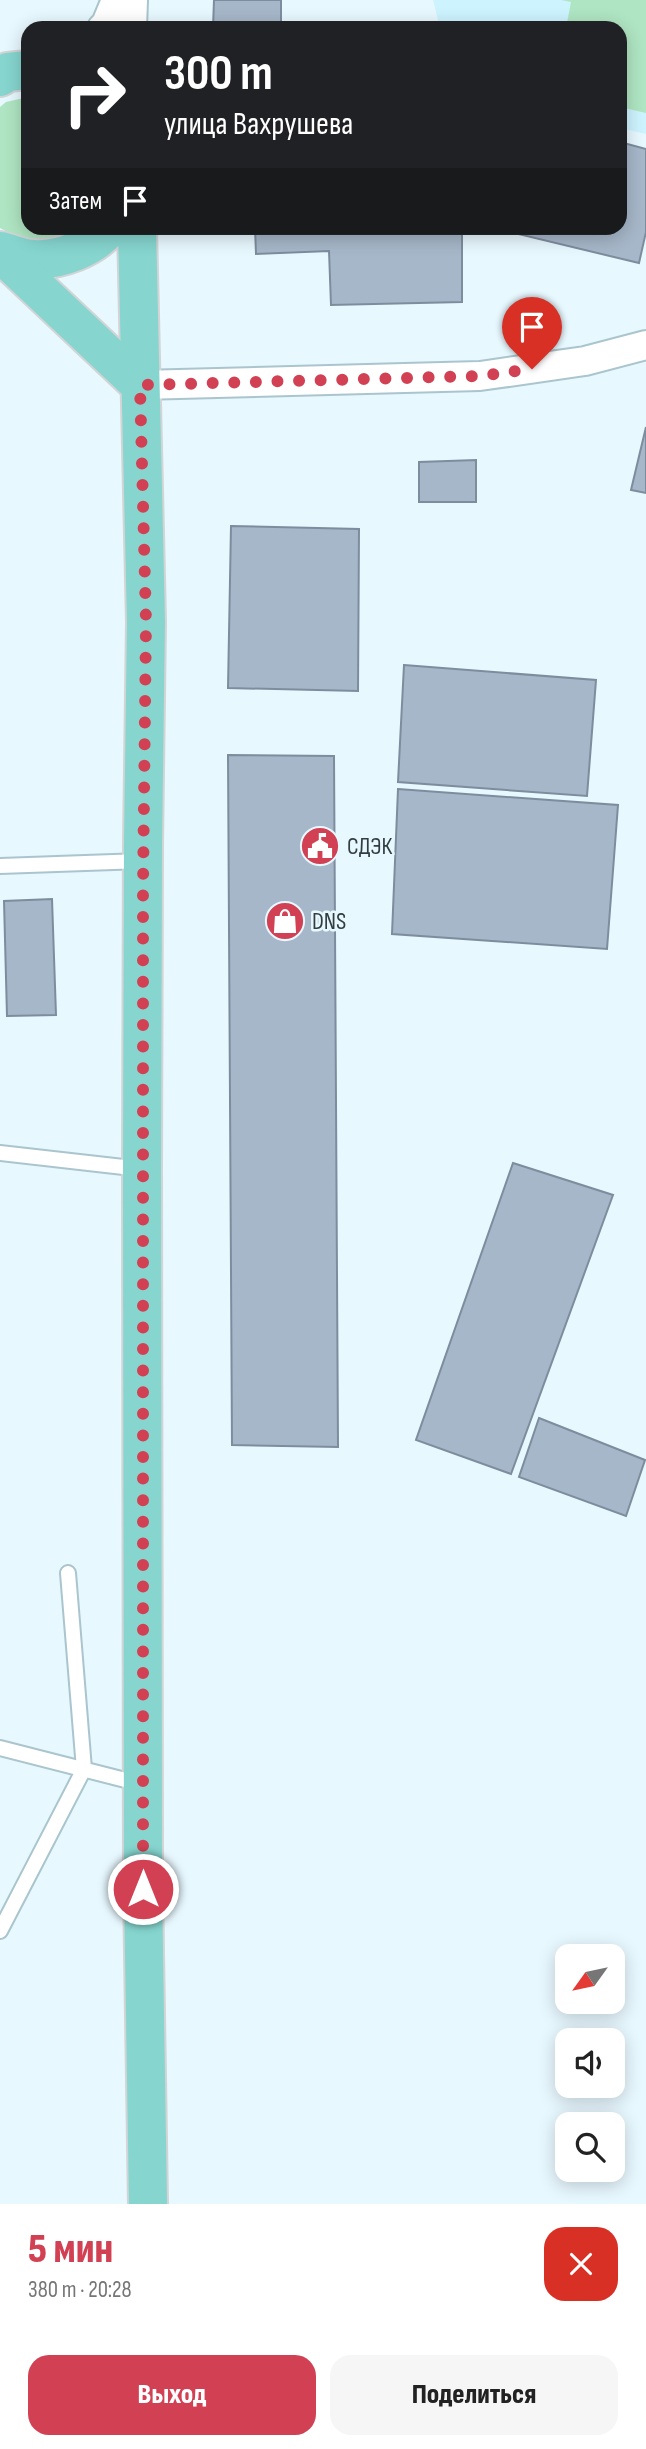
<!DOCTYPE html>
<html lang="ru">
<head>
<meta charset="utf-8">
<style>
	:root { --surface:#fff; --page:#f6f6f6; --text:#222; --muted:#767676; --accent:#d14153 }
	body { margin:0; font-family:"Sofia Sans Condensed",sans-serif; background:var(--page); color:var(--text); height:100vh; display:flex; flex-direction:column; font-size:26px; white-space:nowrap }
	* { box-sizing:border-box; margin:0 }
	p { font-size:23px; color:var(--muted) }
	.icon { flex:none; width:38px; height:38px; fill:none; stroke:currentColor; stroke-width:2; stroke-linecap:round; stroke-linejoin:round }
	.map { position:relative; height:2204px; overflow:hidden }
	.panel { display:flex; flex-direction:column; background:var(--surface); flex:1 }
	.panel>* { flex:none }
	.hud { position:absolute; left:21px; top:21px; width:606px; height:214px; border-radius:21px; box-shadow:0 4px 18px #0003; background:#202124; color:#fff; overflow:hidden }
	.needle { width:46px; rotate:237deg }
	.buttons { position:absolute; left:555px; top:1944px; display:grid; gap:14px }
	.buttons a { display:grid; place-items:center; width:70px; height:70px; border-radius:14px; background:var(--surface); box-shadow:0 4px 18px #0003; font-size:35px }
	.pin { position:absolute; display:grid; place-items:center; width:60px; height:60px; color:#fff; margin:-72px -30px; border-radius:50% 50% 50% 0; rotate:-45deg; box-shadow:0 0 7px #0007 }
	.pin .icon { rotate:45deg }
	.me { position:absolute; width:77px; margin:-38px; rotate:0deg; stroke-linejoin:round; filter:drop-shadow(0 0 5px #0008) }
	.turn { display:flex; align-items:center; gap:24px; height:147px; padding:0 28px; font-size:32px }
	.turn .icon { width:91px; height:91px; stroke-width:2.5 }
	.turn b { display:block; font-size:49px; line-height:60px }
	.then { display:flex; align-items:center; height:66px; padding:0 28px; background:#0003; gap:14px; font-size:26px }
	.round { display:grid; place-items:center; flex:none; width:74px; height:74px; border-radius:21px; background:var(--page) }
	.overview { display:flex; align-items:center; justify-content:space-between; height:119px; padding:0 28px }
	h1 { font-size:42px; font-weight:800; line-height:52px; color:var(--accent) }
	.button { display:flex; gap:14px; margin-top:auto; padding:14px 28px }
	.button a { flex:1; height:80px; border-radius:21px; background:var(--accent); color:#fff; font-size:28px; font-weight:800; line-height:80px; text-align:center }
	.button a+a { background:var(--page); color:var(--text) }
	.map>svg:first-child { display:block }
	.built { fill:#cdf3ff }
	.green { fill:#afe5c2 }
	.building { fill:#a6b7c9; stroke:#7d8d9e; stroke-width:2 }
	.lines { fill:none; stroke-linecap:round; stroke-linejoin:round }
	.lane-casing { stroke:#aac5ce; stroke-width:18 }
	.street-casing { stroke:#aac5ce; stroke-width:32 }
	.primary-casing { stroke:#d2d4d5; stroke-width:42 }
	.lane { stroke:#fff; stroke-width:14 }
	.street { stroke:#fff; stroke-width:28 }
	.primary { stroke:#86d5cf; stroke-width:38 }
	.route { stroke:#d14153; stroke-width:12; stroke-dasharray:0 21.6 }
	.labels { text-anchor:middle; dominant-baseline:central; stroke-width:5; stroke-linejoin:round; paint-order:stroke }
	.poi-label { font-size:24px; fill:#323d40; stroke:#e7f8fe; text-anchor:start }
</style>
</head>
<body>
<div class="map">
<svg width="646" height="2204" viewBox="0 0 646 2204">
	<rect width="100%" height="100%" fill="#e7f8fe"/>
	<path class="built" d="M433 0H646V134L620 128V28H440Z"/>
	<g class="green">
		<path d="M561 0H646V113L620 107V28H566L571 2Z"/>
		<path d="M28 97V228H77C55 245 23 242 0 228V107L6 102Z"/>
	</g>
	<g class="building">
		<path d="M214 0H281V28H213Z"/>
		<path d="M620 142 646 149V232L639 263 493 228H620Z"/>
		<path d="M255 228H462V302L331 305 329 251 256 254Z"/>
		<path d="M646 427V493L631 490Z"/>
		<path d="M476 460V502H419V462Z"/>
		<path d="M231 526 359 529 358 691 228 688Z"/>
		<path d="M404 665 596 680 587 796 398 782Z"/>
		<path d="M228 755 334 756 338 1447 232 1445Z"/>
		<path d="M398 789 618 805 607 949 392 934Z"/>
		<path d="M52 899 56 1015 7 1016 4 901Z"/>
		<path d="M513 1163 613 1195 511 1474 416 1440Z"/>
		<path d="M539 1418 645 1460 626 1516 519 1477Z"/>
	</g>
	<g class="lines">
		<g class="lane-casing">
			<g id="lane">
				<path d="M0 866 142 861"/>
				<path d="M0 1153 141 1169"/>
				<path d="M0 1748 141 1784"/>
				<path d="M0 1931 84 1769 68 1573"/>
			</g>
		</g>
		<g class="street-casing">
			<g id="street">
				<path d="M102 28 106 24 116 0"/>
				<path d="M132 28 133 0"/>
				<path d="M140 385 480 376 585 361 646 345"/>
			</g>
		</g>
		<g class="primary-casing">
			<g id="primary">
				<path d="M0 77 8 72 28 70"/>
				<path d="M137 228 146 622 143 844 142 1169 143 1889 148 2204"/>
				<path d="M0 251C10 253 22 259 33 259 59 261 93 248 109 228"/>
				<path d="M0 253 140 385"/>
			</g>
		</g>
		<use href="#lane" class="lane"/>
		<use href="#street" class="street"/>
		<use href="#primary" class="primary"/>
	</g>
	<g class="lines">
		<path class="route" d="M143 1889V887L146 622 140 385 480 376 532 369"/>
	</g>
	<defs>
		<g id="civic-disc" transform="scale(2.0125)"><circle r="9.5" fill="#d14153" stroke="#e7f8fe"/><path d="M-.6-6.5H3V-4.5H.6V-3L4-1V1h2V6H-6V1h2V-1L-.6-3ZM-1.2 2.5V6h2.4V2.5Z" fill="#fff"/></g>
		<g id="shop-disc" transform="scale(2.0125)"><circle r="9.5" fill="#d14153" stroke="#e7f8fe"/><path d="M-5-2.5h2.3a2.7 3.5 0 0 1 5.4 0H5L5.5 6h-11ZM-1.5-2.5h3a1.5 2.3 0 0 0-3 0Z" fill="#fff"/></g>
	</defs>
	<g fill-rule="evenodd">
		<use href="#civic-disc" x="320" y="846"/>
		<use href="#shop-disc" x="285" y="921"/>
	</g>
	<g class="labels">
		<g class="poi-label">
			<text x="347" y="846">СДЭК</text>
			<text x="312" y="921">DNS</text>
		</g>
	</g>
</svg>
<div class="buttons">
<a><svg class="needle" viewBox="-14 -14 28 28"><path d="M0-13l5 13h-10z" fill="#e53935"/><path d="M0 13l5-13h-10z" fill="#767676"/></svg></a>
<a><svg class="icon" aria-label="sound" viewBox="0 0 24 24"><path d="M4 9h4l5-4v14l-5-4H4zM17 9q2 3 0 6"/></svg></a>
<a><svg class="icon" aria-label="search" viewBox="0 0 24 24"><circle cx="10" cy="10" r="6"/><path d="M15 15l6 6"/></svg></a>
</div>
<div class="pin" style="left:532px;top:369px;background:#d93025"><svg class="icon" aria-label="arrive" viewBox="0 0 24 24"><path d="M6 21V4h12l-3 4 3 4H6"/></svg></div>
<svg class="me" style="left:143px;top:1889px" viewBox="-20 -20 40 40"><circle r="17" fill="#d14153" stroke="#fff" stroke-width="3"/><path d="M0-11L8 9 0 5-8 9z" fill="#fff"/></svg>
<div class="hud">
<div class="turn"><svg class="icon" aria-label="right" viewBox="0 0 24 24"><path d="M7 20v-9h11M14 6l5 5-5 5"/></svg><div><b>300 m</b>улица Вахрушева</div></div>
<div class="then">Затем<svg class="icon" aria-label="arrive" viewBox="0 0 24 24"><path d="M6 21V4h12l-3 4 3 4H6"/></svg></div>
</div>
</div>
<section class="panel">
<div class="overview"><div><h1>5 мин</h1><p>380 m · 20:28</p></div><a class="round" style="background:#d93025;color:#fff"><svg class="icon" aria-label="close" viewBox="0 0 24 24"><path d="M6 6l12 12M18 6L6 18"/></svg></a></div>
<div class="button"><a>Выход</a><a>Поделиться</a></div>
</section>
</body>
</html>
